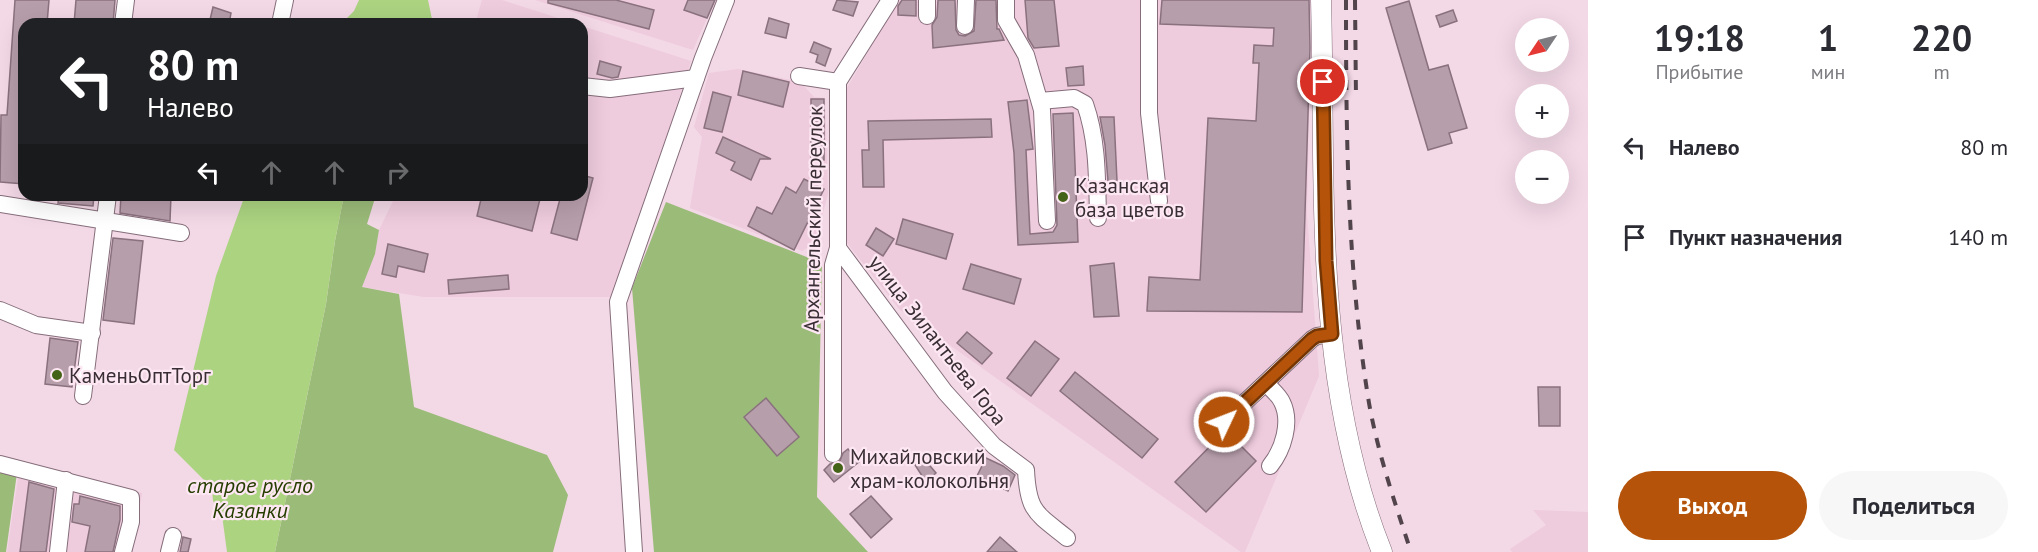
<!DOCTYPE html>
<html lang="ru">
<head>
<meta charset="utf-8">
<style>
	:root { --surface:#fff; --page:#f7f7f7; --text:#2b2b33; --muted:#7c7c81; --accent:#b45309 }
	body { margin:0; font-family:"PT Sans",sans-serif; background:var(--page); color:var(--text); height:100vh; display:flex; flex-direction:column; font-size:22px; white-space:nowrap }
	* { box-sizing:border-box; margin:0 }
	p { font-size:20px; color:var(--muted) }
	.icon { flex:none; width:33px; height:33px; fill:none; stroke:currentColor; stroke-width:2; stroke-linecap:round; stroke-linejoin:round }
	.map { position:relative; flex:1; overflow:hidden }
	.side { display:flex; flex-direction:column; background:var(--surface); width:450px }
	.side>* { flex:none }
	.hud { position:absolute; left:18px; top:18px; width:570px; height:183px; border-radius:18px; box-shadow:0 6px 24px #0002; background:#202124; color:#fff; overflow:hidden }
	.needle { width:39px; rotate:235deg }
	.tools { position:absolute; left:1515px; top:18px; display:grid; gap:12px }
	.tools a { display:grid; place-items:center; width:54px; height:54px; border-radius:50%; background:var(--surface); box-shadow:0 6px 24px #0002; font-size:30px }
	.pin { position:absolute; display:grid; place-items:center; width:51px; height:51px; color:#fff; margin:-26px; border:3px solid #fff; border-radius:50%; box-shadow:0 2px 6px #0007 }
	.me { position:absolute; width:66px; margin:-33px; rotate:47deg; stroke-linejoin:round; filter:drop-shadow(0 0 4px #0008) }
	.turn { display:flex; align-items:center; gap:21px; height:126px; padding:0 30px; font-size:27px }
	.turn .icon { width:78px; height:78px; stroke-width:2.5 }
	.turn b { display:block; font-size:42px; line-height:51px }
	.lanes { display:flex; align-items:center; height:57px; padding:0 30px; background:#0003; justify-content:center; gap:30px; direction:ltr }
	.lanes .off { opacity:.35 }
	.eta { display:flex; justify-content:space-evenly; align-items:center; height:102px; text-align:center }
	.eta b { font-size:36px; font-weight:700; line-height:42px }
	.cta { display:flex; gap:12px; margin-top:auto; padding:12px 30px }
	.cta a { flex:1; height:69px; border-radius:36px; background:var(--accent); color:#fff; font-size:24px; font-weight:700; line-height:69px; text-align:center }
	.cta a+a { background:var(--page); color:var(--text) }
	ul { padding:0; list-style:none }
	li { display:flex; align-items:center; gap:18px; height:90px; padding:0 30px }
	li div { flex:1 }
	li b { display:block; font-size:22px }
	li em { font-style:normal }
	main { display:flex; flex:1; min-height:0 }
	.map>svg:first-child { display:block }
	.built { fill:#eecbdd }
	.green { fill:#9bbb79 }
	.water { fill:#abd380 }
	.building { fill:#b79eab; stroke:#8a717e; stroke-width:1.5 }
	.lines { fill:none; stroke-linecap:round; stroke-linejoin:round }
	.minor-casing { stroke:#856d7a; stroke-width:18 }
	.major-casing { stroke:#856d7a; stroke-width:21 }
	.minor { stroke:#fff; stroke-width:16 }
	.major { stroke:#fff; stroke-width:20 }
	.rail { stroke:#51444b; stroke-width:4; stroke-dasharray:10 10; stroke-linecap:butt }
	.route-casing { stroke:#753606; stroke-width:15 }
	.route { stroke:#b45309; stroke-width:10 }
	.poi-dot { fill:#436317; stroke:#fde7f2; stroke-width:2 }
	.labels { text-anchor:middle; dominant-baseline:central; stroke-width:4.5; stroke-linejoin:round; paint-order:stroke }
	.poi-label { font-size:21px; fill:#392e34; stroke:#fde7f2; text-anchor:start }
	.street-label { font-size:21px; fill:#392e34; stroke:#fde7f2 }
	.water-label { font-size:22px; font-style:italic; fill:#263e00; stroke:#fde7f2 }
</style>
</head>
<body>
<main>
<div class="map">
<svg width="1588" height="552" viewBox="0 0 1588 552">
	<rect width="100%" height="100%" fill="#f3d8e6"/>
	<g class="built">
		<path d="M482 0H502L577 24H475Z"/>
		<path d="M535 0H715L693 50Z"/>
		<path d="M896 0H1002L1003 14 1009 41 1010 0H1311L1307 214 1319 376 1245 552H1241L899 309 847 243 844 93 889 16Z"/>
		<path d="M582 26 691 61 615 297H424L362 287 375 254 379 230 396 195H415L424 198 425 195H582Z"/>
		<path d="M738 69 800 82 814 97 825 98 828 194 815 243 802 251 690 208 702 137 694 127 709 73Z"/>
		<path d="M20 465 142 493 133 552H7Z"/>
		<path d="M1533 510 1588 512V552H1512L1510 549 1546 525Z"/>
	</g>
	<g class="green">
		<path d="M344 195H376L367 224 379 230 375 254 362 287 399 294 414 407 547 455 568 495 553 552H275L326 304 335 241Z"/>
		<path d="M666 202 822 263 817 497 868 552H654L632 288Z"/>
		<path d="M0 470 17 473 6 552H0Z"/>
	</g>
	<g class="water">
		<path d="M359 0H428L433 24H341L354 11Z"/>
		<path d="M245 195H344L335 241 326 304 275 552H227L222 515 213 501 212 488 174 450 216 276Z"/>
	</g>
	<g class="building">
		<path d="M15 0H49L47 24H24V184L0 182 1 115H7Z"/>
		<path d="M76 0H115L113 24H74Z"/>
		<path d="M548 0H616L654 10 649 29 548 3Z"/>
		<path d="M688 0H715L707 18 684 10Z"/>
		<path d="M837 0 858 2 853 16 833 10Z"/>
		<path d="M902 0H916V16L898 15V6Z"/>
		<path d="M938 0H955L956 30 959 35 965 36 974 31 976 0H996L997 29H999L1004 40 933 48 932 25 937 17Z"/>
		<path d="M1025 0H1054L1059 46 1034 48 1028 38Z"/>
		<path d="M1162 0H1309L1310 48 1302 312 1147 311 1149 277 1200 280 1208 118 1256 121 1259 63H1253L1254 45 1273 46 1274 28 1160 24Z"/>
		<path d="M1409 1 1429 70 1448 65 1467 128 1449 133 1452 143 1428 150 1386 8Z"/>
		<path d="M213 7 231 13 229 24H209Z"/>
		<path d="M1453 10 1457 21 1440 27 1436 16Z"/>
		<path d="M769 18 789 24 786 38 765 33Z"/>
		<path d="M814 42 831 49 825 66 816 62 818 55 810 52Z"/>
		<path d="M600 61 621 67 618 77 612 78 597 74Z"/>
		<path d="M1083 66 1084 85 1068 86 1066 68Z"/>
		<path d="M743 71 789 82 783 107 738 95Z"/>
		<path d="M713 92 731 97 722 132 704 128Z"/>
		<rect x="811" y="99" width="13" height="61"/>
		<path d="M1027 100 1033 149 1026 150 1030 234 1053 232 1057 225 1053 114 1073 113 1078 242 1018 245 1014 153 1008 102Z"/>
		<path d="M1100 117H1114L1117 181H1108L1105 145Z"/>
		<path d="M991 119 992 137 883 140 884 187H863L862 150H869L868 121Z"/>
		<path d="M723 137 771 159H760L751 180 731 170 735 162 716 153Z"/>
		<path d="M582 175 593 178 577 240 551 233 561 195H582Z"/>
		<path d="M804 179 824 189 794 250 748 226 757 207 772 214 786 187 796 193Z"/>
		<path d="M59 195H94L93 206 58 203Z"/>
		<path d="M121 195H171L170 221 120 213Z"/>
		<path d="M482 195H541L532 231 477 216Z"/>
		<path d="M903 219 953 234 946 259 896 244Z"/>
		<path d="M876 228 894 239 883 256 866 245Z"/>
		<path d="M113 238 143 241 134 324 103 320Z"/>
		<path d="M388 244 428 254 424 272 398 266 396 277 382 274Z"/>
		<path d="M1114 263 1119 316 1094 317 1090 266Z"/>
		<path d="M971 264 1021 279 1014 304 963 289Z"/>
		<path d="M508 275 509 289 449 294 448 280Z"/>
		<path d="M967 332 992 353 982 364 957 343Z"/>
		<path d="M50 338 78 342 72 387 45 384Z"/>
		<path d="M1035 341 1059 359 1031 396 1007 378Z"/>
		<path d="M1075 372 1158 439 1142 458 1060 391Z"/>
		<path d="M1538 387H1560V426H1539Z"/>
		<path d="M766 398 799 437 777 456 744 417Z"/>
		<path d="M1224 432H1227L1256 461 1206 512 1175 482Z"/>
		<path d="M848 449 859 462 834 482 824 470 830 464 839 463 843 453Z"/>
		<path d="M986 458 1003 466 1015 475 1008 491 977 476Z"/>
		<path d="M921 459 925 460 936 473 926 482 915 465 917 461Z"/>
		<path d="M29 482 54 489 46 552H20Z"/>
		<path d="M80 496 120 506V520L113 552H85L90 526 72 522 74 504H79Z"/>
		<path d="M871 496 892 519 871 538 850 514Z"/>
		<path d="M183 537 191 539 188 552H180Z"/>
		<path d="M1000 537 1017 552H987Z"/>
	</g>
	<g class="lines">
		<g class="minor-casing">
			<g id="minor">
				<path d="M927 0V16"/>
				<path d="M1006 0V20L1026 55 1042 110 1047 221"/>
				<path d="M1149 0V113L1159 201"/>
				<path d="M123 24 126 0"/>
				<path d="M280 24 285 0"/>
				<path d="M965 26 966 0"/>
				<path d="M799 76 838 82"/>
				<path d="M582 86 610 89 696 78"/>
				<path d="M1040 101 1074 98 1085 104C1098 141 1097 180 1098 218"/>
				<path d="M0 204 181 233"/>
				<path d="M838 248 945 392 994 446 1026 470C1028 512 1036 513 1067 538"/>
				<path d="M0 310 36 325 92 333"/>
				<path d="M1266 383C1271 389 1279 395 1282 402 1292 422 1283 450 1270 466"/>
				<path d="M83 396 108 195"/>
				<path d="M1224 422 1312 339 1317 336 1332 334"/>
				<path d="M833 454V265L838 248V82L890 0"/>
				<path d="M0 464 131 498V522L123 552"/>
				<path d="M58 552 66 480"/>
				<path d="M169 552 173 536"/>
				<path d="M634 552 618 302 703 58 726 0"/>
			</g>
		</g>
		<g class="major-casing">
			<path id="major" d="M1321 0C1326 184 1312 377 1382 552"/>
		</g>
		<use href="#minor" class="minor"/>
		<use href="#major" class="major"/>
		<g class="rail">
			<path d="M1346 0C1346 134 1347 270 1369 403 1378 454 1395 503 1411 552"/>
			<path d="M1355 0 1356 100"/>
		</g>
	</g>
	<g class="lines">
		<g class="route-casing">
			<path id="route" d="M1224 422 1312 339 1317 336 1332 334 1326 261 1323 82"/>
		</g>
		<use href="#route" class="route"/>
	</g>
	<g class="poi-dot">
		<circle cx="1063" cy="197" r="6"/>
		<circle cx="57" cy="375" r="6"/>
		<circle cx="838" cy="468" r="6"/>
	</g>
	<g class="labels">
		<g class="poi-label">
			<text x="1075" y="185">Казанская<tspan x="1075" dy="24">база цветов</tspan></text>
			<text x="69" y="375">КаменьОптТорг</text>
			<text x="850" y="456">Михайловский<tspan x="850" dy="24">храм-колокольня</tspan></text>
		</g>
		<g class="street-label">
			<text transform="translate(813 219) rotate(-89)">Архангельский переулок</text>
			<text transform="translate(938 340) rotate(52)">улица Зилантьева Гора</text>
		</g>
		<g class="water-label">
			<text x="250" y="485">старое русло<tspan x="250" dy="25">Казанки</tspan></text>
		</g>
	</g>
</svg>
<div class="tools">
<a><svg class="needle" viewBox="-14 -14 28 28"><path d="M0-13l5 13h-10z" fill="#e53935"/><path d="M0 13l5-13h-10z" fill="#7c7c81"/></svg></a>
<a>+</a>
<a>−</a>
</div>
<div class="pin" style="left:1323px;top:82px;background:#d93025"><svg class="icon" aria-label="arrive" viewBox="0 0 24 24"><path d="M6 21V4h12l-3 4 3 4H6"/></svg></div>
<svg class="me" style="left:1224px;top:422px" viewBox="-20 -20 40 40"><circle r="17" fill="#b45309" stroke="#fff" stroke-width="3"/><path d="M0-11L8 9 0 5-8 9z" fill="#fff"/></svg>
<div class="hud">
<div class="turn"><svg class="icon" aria-label="left" viewBox="0 0 24 24"><path d="M17 20v-9H6M10 6l-5 5 5 5"/></svg><div><b>80 m</b>Налево</div></div>
<div class="lanes"><svg class="icon" aria-label="left" viewBox="0 0 24 24"><path d="M17 20v-9H6M10 6l-5 5 5 5"/></svg><svg class="icon off" aria-label="ahead" viewBox="0 0 24 24"><path d="M12 20V5M6 11l6-6 6 6"/></svg><svg class="icon off" aria-label="ahead" viewBox="0 0 24 24"><path d="M12 20V5M6 11l6-6 6 6"/></svg><svg class="icon off" aria-label="right" viewBox="0 0 24 24"><path d="M7 20v-9h11M14 6l5 5-5 5"/></svg></div>
</div>
</div>
<section class="side">
<div class="eta">
<div><b>19:18</b><p>Прибытие</p></div>
<div><b>1</b><p>мин</p></div>
<div><b>220</b><p>m</p></div>
</div>
<ul>
<li><svg class="icon" aria-label="left" viewBox="0 0 24 24"><path d="M17 20v-9H6M10 6l-5 5 5 5"/></svg><div><b>Налево</b></div><em>80 m</em></li>
<li><svg class="icon" aria-label="arrive" viewBox="0 0 24 24"><path d="M6 21V4h12l-3 4 3 4H6"/></svg><div><b>Пункт назначения</b></div><em>140 m</em></li>
</ul>
<div class="cta"><a>Выход</a><a>Поделиться</a></div>
</section>
</main>
</body>
</html>
